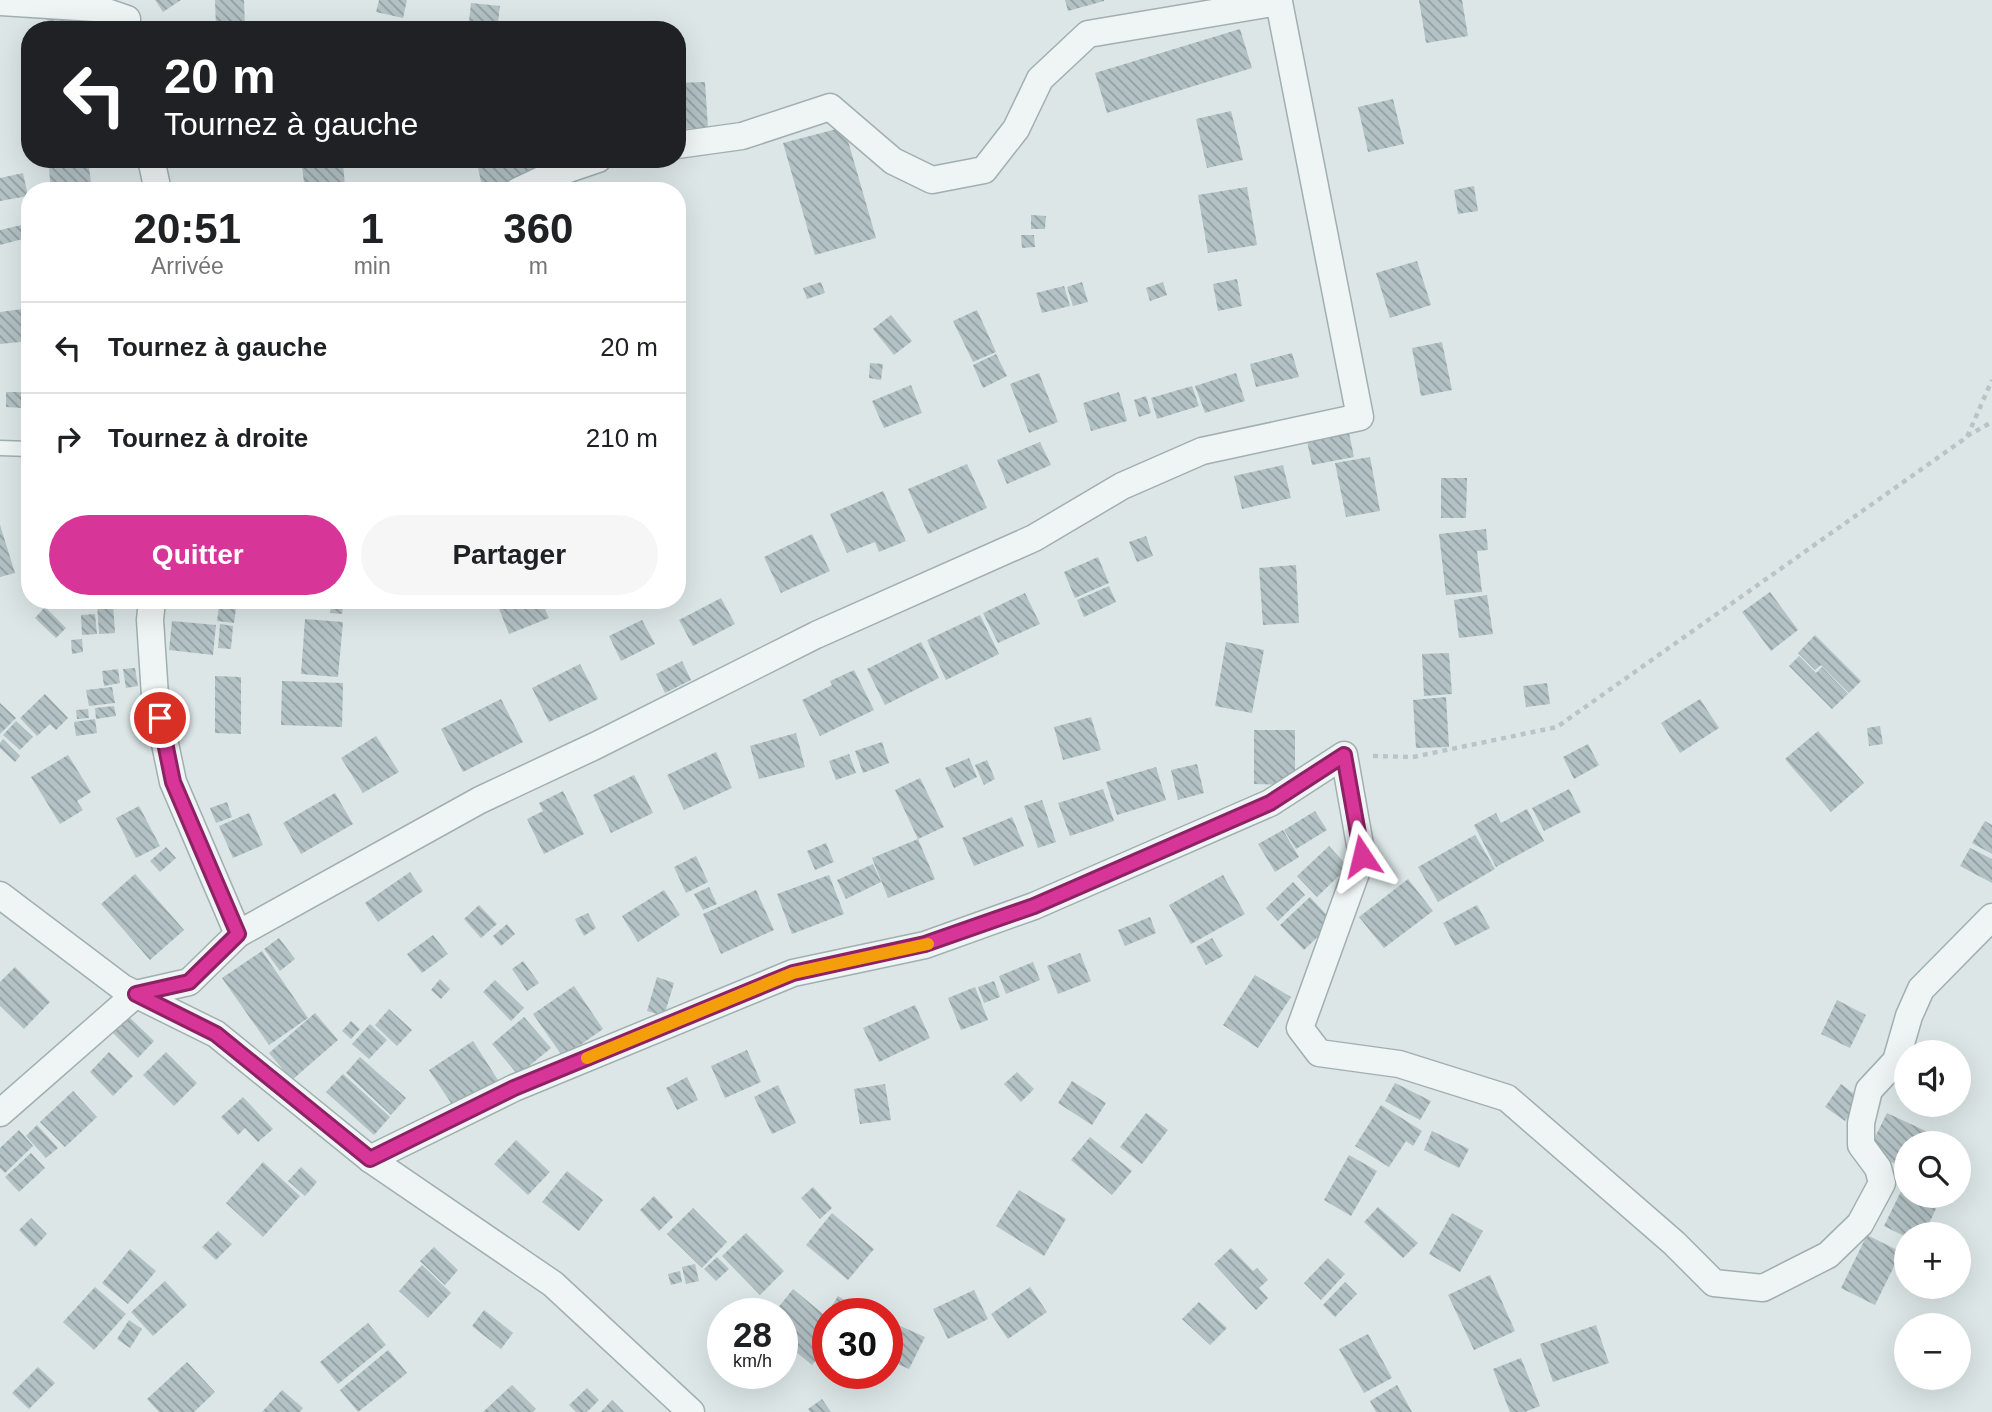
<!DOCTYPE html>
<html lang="fr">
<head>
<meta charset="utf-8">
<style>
	:root { --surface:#fff; --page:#f6f6f6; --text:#202124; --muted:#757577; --line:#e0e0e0; --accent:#d83598 }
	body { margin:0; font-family:Arial,sans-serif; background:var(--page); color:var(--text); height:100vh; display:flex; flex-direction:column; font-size:26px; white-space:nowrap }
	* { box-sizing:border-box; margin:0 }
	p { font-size:23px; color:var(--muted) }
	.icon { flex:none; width:38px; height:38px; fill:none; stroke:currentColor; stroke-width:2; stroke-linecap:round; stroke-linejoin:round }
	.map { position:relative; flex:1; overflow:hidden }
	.panel { position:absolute; left:21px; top:182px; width:665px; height:427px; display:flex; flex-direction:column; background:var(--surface); border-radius:28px; box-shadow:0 7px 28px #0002 }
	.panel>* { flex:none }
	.guide { position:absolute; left:21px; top:21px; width:665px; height:147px; border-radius:28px; box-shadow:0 7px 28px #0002; background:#202124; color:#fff; overflow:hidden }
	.fabs { position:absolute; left:1894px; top:1040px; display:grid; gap:14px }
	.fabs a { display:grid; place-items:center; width:77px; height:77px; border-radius:50%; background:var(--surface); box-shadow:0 7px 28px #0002; font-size:35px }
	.speed { position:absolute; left:707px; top:1298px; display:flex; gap:14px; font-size:35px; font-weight:700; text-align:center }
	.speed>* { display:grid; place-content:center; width:91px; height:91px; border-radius:50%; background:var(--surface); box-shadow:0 7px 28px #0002; line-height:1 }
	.speed small { font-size:18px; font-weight:400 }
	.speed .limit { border:10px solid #d22; background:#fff; color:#111 }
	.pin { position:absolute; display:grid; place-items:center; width:60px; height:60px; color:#fff; margin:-30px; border:4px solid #fff; border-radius:50%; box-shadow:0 2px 7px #0007 }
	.me { position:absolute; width:77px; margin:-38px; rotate:350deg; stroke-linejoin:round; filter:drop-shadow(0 0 5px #0008) }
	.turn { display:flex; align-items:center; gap:24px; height:147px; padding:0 28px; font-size:32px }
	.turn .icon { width:91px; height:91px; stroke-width:2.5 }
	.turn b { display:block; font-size:49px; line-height:60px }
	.eta { display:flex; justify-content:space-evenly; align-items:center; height:119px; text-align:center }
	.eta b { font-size:42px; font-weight:700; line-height:49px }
	.action { display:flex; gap:14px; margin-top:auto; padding:14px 28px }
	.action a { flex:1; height:80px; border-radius:42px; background:var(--accent); color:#fff; font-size:28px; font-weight:700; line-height:80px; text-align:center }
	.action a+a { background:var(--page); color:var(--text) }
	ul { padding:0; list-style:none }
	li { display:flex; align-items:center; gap:21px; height:91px; padding:0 28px; border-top:2px solid var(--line) }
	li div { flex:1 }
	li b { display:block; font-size:26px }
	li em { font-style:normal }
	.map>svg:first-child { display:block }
	.building { fill:url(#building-back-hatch) }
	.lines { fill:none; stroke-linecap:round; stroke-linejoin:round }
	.service-casing { stroke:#a1afb1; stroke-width:17 }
	.minor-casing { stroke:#a1afb1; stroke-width:29 }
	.path { stroke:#bac4c6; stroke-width:4.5; stroke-dasharray:5 5; stroke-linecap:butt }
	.service { stroke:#eff4f5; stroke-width:14 }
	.minor { stroke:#eff4f5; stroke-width:26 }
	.route-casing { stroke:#8c2263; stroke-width:18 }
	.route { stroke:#d83598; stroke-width:12 }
	.slow { stroke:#f59e0b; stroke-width:12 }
</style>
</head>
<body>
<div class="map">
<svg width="1992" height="1412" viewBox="0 0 1992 1412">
	<defs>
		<pattern id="building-back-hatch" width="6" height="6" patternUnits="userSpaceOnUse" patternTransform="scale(1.75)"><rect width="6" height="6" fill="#b3c2c5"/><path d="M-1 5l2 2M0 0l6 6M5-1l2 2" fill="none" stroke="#919fa1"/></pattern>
	</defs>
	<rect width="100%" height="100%" fill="#dce6e7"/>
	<g class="building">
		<path d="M155 0H181L163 12Z"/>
		<path d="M215 0H244L245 27H216Z"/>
		<path d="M379 0H407L403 18 376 12Z"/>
		<path d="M1065 0H1104V1L1068 11Z"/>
		<path d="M1419 0H1462L1468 36 1426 43Z"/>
		<path d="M471 3 500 6 497 30H468Z"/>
		<path d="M86 13 87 30H48L47 15Z"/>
		<path d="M154 22 176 23V30H154Z"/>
		<path d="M1240 29 1252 68 1107 113 1095 73Z"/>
		<path d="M705 82 708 128 677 129V83Z"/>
		<path d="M1393 99 1404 144 1368 152 1358 107Z"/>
		<path d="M1231 111 1243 160 1207 168 1196 119Z"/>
		<path d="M844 127 876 238 815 255 783 143Z"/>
		<path d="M48 159H88L92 191H51Z"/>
		<path d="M476 159H532L536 177 483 190Z"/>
		<path d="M343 162 345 187 305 191 302 166Z"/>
		<path d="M23 173 28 196 0 201V178Z"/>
		<path d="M1474 186 1478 211 1458 214 1454 190Z"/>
		<path d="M1247 187 1257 245 1208 253 1198 195Z"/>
		<path d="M1031 215 1046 216 1045 229H1031Z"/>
		<path d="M30 223V237L0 245V230Z"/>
		<path d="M1021 235H1034L1035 247 1022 248Z"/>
		<path d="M1417 261 1431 305 1390 318 1376 273Z"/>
		<path d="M1237 279 1242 306 1218 311 1213 284Z"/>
		<path d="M821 282 825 293 807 299 803 288Z"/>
		<path d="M1082 282 1088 302 1073 306 1067 287Z"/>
		<path d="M1163 282 1167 295 1150 301 1146 288Z"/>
		<path d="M1064 286 1070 306 1042 313 1036 293Z"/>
		<path d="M30 308V341L0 344V312Z"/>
		<path d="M977 310 996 352 973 362 953 321Z"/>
		<path d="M891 315 912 341 894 355 873 329Z"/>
		<path d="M1442 342 1452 390 1421 396 1412 348Z"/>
		<path d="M1292 353 1299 377 1256 387 1250 364Z"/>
		<path d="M996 354 1007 376 983 388 973 365Z"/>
		<path d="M870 363 883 364 881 380 869 378Z"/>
		<path d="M1039 373 1058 422 1029 433 1010 384Z"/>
		<path d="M1236 373 1245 401 1205 413 1195 386Z"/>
		<path d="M911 385 922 413 884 428 872 401Z"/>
		<path d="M1192 386 1199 406 1157 419 1151 398Z"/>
		<path d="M6 392H22V408L6 407Z"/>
		<path d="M1119 392 1127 421 1091 431 1083 403Z"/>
		<path d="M1146 396 1151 413 1139 417 1134 400Z"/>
		<path d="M1349 433 1354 457 1312 465 1307 441Z"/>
		<path d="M1040 442 1051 465 1007 484 997 460Z"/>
		<path d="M1370 457 1380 511 1346 517 1335 463Z"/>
		<path d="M967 464 987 508 928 534 908 489Z"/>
		<path d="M1283 465 1291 498 1242 509 1234 476Z"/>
		<path d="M1441 478H1467L1466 518H1441Z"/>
		<path d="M883 491 906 541 879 552 875 542 847 553 830 514Z"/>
		<path d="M0 525 15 573 0 577Z"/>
		<path d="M1486 529 1488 550 1477 551 1482 592 1446 595 1439 534Z"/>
		<path d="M812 534 830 571 781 593 764 557Z"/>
		<path d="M1146 536 1153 556 1137 562 1129 542Z"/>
		<path d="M1098 557 1109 583 1075 598 1064 572Z"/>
		<path d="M1296 565 1299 623 1263 625 1259 568Z"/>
		<path d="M1109 586 1116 602 1084 617 1077 600Z"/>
		<path d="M1770 592 1798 630 1771 651 1742 612Z"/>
		<path d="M1025 593 1040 624 998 643 983 613Z"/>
		<path d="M1487 595 1493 634 1459 638 1454 600Z"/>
		<path d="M721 598 735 624 693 646 679 620Z"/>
		<path d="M238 600H252L251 607 238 606Z"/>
		<path d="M332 600H344L342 614 330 613Z"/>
		<path d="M500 600H541L549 618 509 634 496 601Z"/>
		<path d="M97 603H113L115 633 99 634Z"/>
		<path d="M219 606 236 608 234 623 217 621Z"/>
		<path d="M45 607 66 628 56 638 35 618Z"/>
		<path d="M95 614 97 634 82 635 81 615Z"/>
		<path d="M980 615 999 654 946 680 927 640Z"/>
		<path d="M305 619 343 622 338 677 301 674Z"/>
		<path d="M642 620 655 644 621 661 609 636Z"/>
		<path d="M172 621 216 625 213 655 169 650Z"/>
		<path d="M220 624 233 626 231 649 218 648Z"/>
		<path d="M1815 635 1861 681 1849 693 1821 665 1815 670 1798 653Z"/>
		<path d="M82 639 83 652 72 654 71 640Z"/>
		<path d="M921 642 939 678 885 705 867 669Z"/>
		<path d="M1226 642 1264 650 1252 713 1215 706Z"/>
		<path d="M1449 653 1452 694 1424 696 1422 654Z"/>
		<path d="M1799 656 1816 673 1822 667 1848 694 1832 709 1789 666Z"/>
		<path d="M682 661 691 680 665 693 656 674Z"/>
		<path d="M580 664 598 699 549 722 532 688Z"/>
		<path d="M135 668 138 686 126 688 123 669Z"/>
		<path d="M118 669 120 683 104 686 102 671Z"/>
		<path d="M854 670 874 710 820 736 802 700 832 685 830 681Z"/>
		<path d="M215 676 241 677V734L215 733Z"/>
		<path d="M282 681 343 683 342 727 281 725Z"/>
		<path d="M1547 683 1550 704 1526 707 1523 686Z"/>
		<path d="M112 687 115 703 89 706 86 690Z"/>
		<path d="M45 694 68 718 56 730 50 724 37 736 20 718Z"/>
		<path d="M1446 697 1449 747 1416 748 1413 700Z"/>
		<path d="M501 699 523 742 463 772 441 729Z"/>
		<path d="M1700 699 1719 728 1680 753 1661 723Z"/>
		<path d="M0 703 16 718 0 734Z"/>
		<path d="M114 706 116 716 96 719 95 708Z"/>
		<path d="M88 709 89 718 77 719 76 710Z"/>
		<path d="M1091 717 1101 750 1063 760 1054 727Z"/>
		<path d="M95 719 97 733 76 736 74 722Z"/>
		<path d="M16 721 33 737 20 750 3 735Z"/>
		<path d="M1880 726 1883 744 1869 746 1867 728Z"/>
		<path d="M1254 730H1295V785L1254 784Z"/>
		<path d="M1818 731 1864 783 1831 812 1785 759Z"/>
		<path d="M796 733 805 767 759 779 750 746Z"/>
		<path d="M376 736 399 772 363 793 341 758Z"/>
		<path d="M3 739 20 756 15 762 0 748V743Z"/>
		<path d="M882 742 889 763 863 773 855 751Z"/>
		<path d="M1588 744 1599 765 1574 779 1563 757Z"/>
		<path d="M716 752 732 788 684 810 667 775Z"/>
		<path d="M849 754 856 773 836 780 829 761Z"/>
		<path d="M68 755 91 792 77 801 83 810 60 824 31 777Z"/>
		<path d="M969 758 977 777 954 788 945 768Z"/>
		<path d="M987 760 995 779 984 785 975 765Z"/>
		<path d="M1197 764 1204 793 1178 800 1171 770Z"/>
		<path d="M1156 767 1166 800 1117 815 1106 782Z"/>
		<path d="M634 775 653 813 611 833 593 795Z"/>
		<path d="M920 778 944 827 918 839 895 790Z"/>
		<path d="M1103 789 1114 821 1070 836 1058 803Z"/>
		<path d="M1569 789 1581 812 1544 831 1532 808Z"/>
		<path d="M563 791 584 834 544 854 527 819 543 811 539 803Z"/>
		<path d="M335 793 353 824 301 854 283 823Z"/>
		<path d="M1042 800 1056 842 1038 848 1024 806Z"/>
		<path d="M227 802 232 817 216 823 210 808Z"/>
		<path d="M139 806 160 846 136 858 116 818Z"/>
		<path d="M1527 809 1544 841 1496 867 1474 825 1496 813 1501 823Z"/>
		<path d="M1315 811 1327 830 1296 849 1284 830Z"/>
		<path d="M249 813 263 845 233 858 219 826Z"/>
		<path d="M1012 817 1024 846 974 866 962 838Z"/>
		<path d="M1985 821 1992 825V854L1972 843Z"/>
		<path d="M1283 830 1299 857 1275 872 1258 844Z"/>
		<path d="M1475 835 1495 869 1438 902 1418 867Z"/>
		<path d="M918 839 935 879 888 898 872 858Z"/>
		<path d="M826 843 834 862 815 870 807 851Z"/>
		<path d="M1329 846 1348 867 1317 897 1297 876Z"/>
		<path d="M166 847 176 858 160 872 150 861Z"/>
		<path d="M1970 848 1992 859V883L1960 866Z"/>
		<path d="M696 856 708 882 686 893 674 867Z"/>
		<path d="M873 864 881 882 846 899 837 880Z"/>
		<path d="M410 872 423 891 378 922 365 903Z"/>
		<path d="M135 874 184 930 150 960 101 904Z"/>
		<path d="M829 875 844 914 792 934 777 894Z"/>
		<path d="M1223 875 1245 914 1191 944 1169 905Z"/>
		<path d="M1408 879 1433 911 1384 948 1359 917Z"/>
		<path d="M1293 882 1305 895 1278 921 1266 908Z"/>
		<path d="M709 887 717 904 703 910 694 894Z"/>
		<path d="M664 890 680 915 638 942 622 916Z"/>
		<path d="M756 890 774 930 721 954 703 914Z"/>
		<path d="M1310 897 1333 922 1304 950 1280 925Z"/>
		<path d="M479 905 497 924 481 938 464 919Z"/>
		<path d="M1477 905 1490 928 1455 946 1443 923Z"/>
		<path d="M588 913 596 928 584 936 575 919Z"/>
		<path d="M1150 917 1156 933 1125 946 1118 930Z"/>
		<path d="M507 924 515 934 501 946 493 936Z"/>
		<path d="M433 935 448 954 422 973 407 954Z"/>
		<path d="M279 938 295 959 280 971 264 949Z"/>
		<path d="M1212 938 1223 956 1206 965 1196 947Z"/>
		<path d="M262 951 308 1018 269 1045 222 978Z"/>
		<path d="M1080 953 1091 981 1058 994 1047 966Z"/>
		<path d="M523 961 539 983 527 991 512 969Z"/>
		<path d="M1033 962 1040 980 1006 994 999 976Z"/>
		<path d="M15 967 50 1002 24 1029 0 1006V982Z"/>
		<path d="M1255 975 1291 997 1258 1048 1223 1025Z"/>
		<path d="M657 977 674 983 664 1016 647 1011Z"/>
		<path d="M440 979 450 989 441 999 431 990Z"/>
		<path d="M495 980 524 1008 511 1021 483 992Z"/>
		<path d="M994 981 1000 997 984 1003 978 987Z"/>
		<path d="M574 986 603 1029 563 1057 533 1014Z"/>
		<path d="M975 987 988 1020 961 1030 948 998Z"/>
		<path d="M1837 1000 1866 1015 1850 1048 1821 1034Z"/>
		<path d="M915 1005 930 1038 879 1062 863 1028Z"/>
		<path d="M389 1009 412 1030 397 1046 375 1025Z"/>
		<path d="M315 1013 338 1040 292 1080 269 1053Z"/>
		<path d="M126 1014 154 1041 138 1058 110 1030Z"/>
		<path d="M524 1017 551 1048 518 1075 492 1044Z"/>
		<path d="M351 1021 360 1029 351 1039 342 1031Z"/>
		<path d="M370 1024 387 1040 369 1059 352 1044Z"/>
		<path d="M473 1041 498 1080 455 1109 429 1070Z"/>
		<path d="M747 1050 761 1082 725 1098 711 1066Z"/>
		<path d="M109 1052 133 1076 113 1096 90 1072Z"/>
		<path d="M166 1052 197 1083 174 1106 143 1075Z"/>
		<path d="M360 1057 406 1098 391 1115 346 1073Z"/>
		<path d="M1017 1072 1034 1089 1021 1102 1004 1084Z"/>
		<path d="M343 1074 390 1117 374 1135 326 1092Z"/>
		<path d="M687 1077 698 1100 677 1110 666 1088Z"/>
		<path d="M1072 1081 1106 1103 1092 1125 1058 1103Z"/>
		<path d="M1395 1083 1431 1101 1420 1120 1385 1101Z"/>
		<path d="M885 1084 891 1120 860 1124 854 1089Z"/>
		<path d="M1841 1084 1861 1099 1845 1121 1825 1107Z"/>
		<path d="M778 1085 796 1123 772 1134 754 1097Z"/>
		<path d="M73 1091 97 1117 65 1147 40 1122Z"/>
		<path d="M243 1097 273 1129 258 1142 245 1128 238 1135 221 1117Z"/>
		<path d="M1381 1105 1422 1131 1413 1146 1406 1141 1389 1167 1355 1146Z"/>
		<path d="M1146 1113 1168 1130 1142 1164 1120 1147Z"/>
		<path d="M1887 1113 1932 1134 1928 1143H1906V1169L1868 1151Z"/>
		<path d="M37 1125 58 1148 46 1158 26 1136Z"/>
		<path d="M19 1130 33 1146 5 1173 0 1168V1148Z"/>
		<path d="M1432 1131 1469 1149 1459 1168 1424 1150Z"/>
		<path d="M1090 1137 1132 1171 1112 1195 1071 1160Z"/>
		<path d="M516 1140 550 1172 528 1195 494 1164Z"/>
		<path d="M31 1153 45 1168 19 1192 5 1177Z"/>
		<path d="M1349 1155 1377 1171 1351 1216 1324 1200Z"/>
		<path d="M263 1162 300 1196 263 1237 226 1203Z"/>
		<path d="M301 1167 317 1182 305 1196 288 1181Z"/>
		<path d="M567 1171 603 1200 579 1231 542 1202Z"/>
		<path d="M1906 1181V1195H1935L1941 1198 1924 1234H1906V1237L1884 1226Z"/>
		<path d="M813 1187 832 1208 820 1219 801 1198Z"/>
		<path d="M1019 1190 1066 1219 1044 1256 996 1226Z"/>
		<path d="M654 1196 673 1217 659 1231 640 1210Z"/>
		<path d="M1378 1207 1418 1243 1403 1258 1364 1222Z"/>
		<path d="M693 1208 727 1242 702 1268 667 1234Z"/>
		<path d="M832 1213 874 1249 848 1280 806 1245Z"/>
		<path d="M1452 1213 1483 1231 1460 1272 1429 1254Z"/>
		<path d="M31 1218 47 1234 35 1247 19 1230Z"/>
		<path d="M218 1231 232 1244 216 1260 202 1247Z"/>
		<path d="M746 1233 784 1271 760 1295 722 1256Z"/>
		<path d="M1867 1235 1901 1252 1875 1305 1841 1288Z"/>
		<path d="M434 1247 458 1270 445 1285 420 1261Z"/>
		<path d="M1231 1248 1253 1271 1257 1268 1268 1280 1259 1288 1268 1298 1256 1310 1214 1264Z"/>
		<path d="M130 1249 156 1271 128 1304 102 1283Z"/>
		<path d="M717 1257 729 1269 716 1281 704 1269Z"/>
		<path d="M1328 1258 1345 1274 1321 1300 1304 1283Z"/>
		<path d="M695 1264 699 1281 686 1284 682 1267Z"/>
		<path d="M422 1265 451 1293 428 1318 399 1291Z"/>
		<path d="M680 1271 682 1282 671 1285 668 1274Z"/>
		<path d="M1490 1275 1515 1331 1474 1350 1448 1295Z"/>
		<path d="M165 1281 187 1305 153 1336 131 1312Z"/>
		<path d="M1345 1282 1357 1294 1335 1317 1323 1305Z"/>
		<path d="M95 1287 126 1314 94 1350 63 1322Z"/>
		<path d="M1030 1287 1047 1312 1008 1339 991 1314Z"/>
		<path d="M793 1289 828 1318V1345L812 1365 782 1340V1314H773Z"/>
		<path d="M974 1290 988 1319 948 1339 933 1309Z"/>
		<path d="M838 1296 861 1310 858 1314 828 1312Z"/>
		<path d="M1199 1302 1227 1328 1210 1345 1182 1319Z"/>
		<path d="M484 1310 513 1333 501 1349 472 1326Z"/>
		<path d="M129 1320 142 1329 130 1348 117 1339Z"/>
		<path d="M887 1320 925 1337 909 1369 887 1359Z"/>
		<path d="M368 1323 386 1345 338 1384 320 1362Z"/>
		<path d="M1596 1325 1609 1363 1553 1382 1540 1344Z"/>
		<path d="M1368 1334 1392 1378 1364 1393 1339 1349Z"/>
		<path d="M388 1350 407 1373 358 1412 340 1390Z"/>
		<path d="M1521 1358 1540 1406 1525 1412H1510L1493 1369Z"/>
		<path d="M187 1362 215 1392 194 1412H159L147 1399Z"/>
		<path d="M38 1367 55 1383 29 1409 12 1393Z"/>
		<path d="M512 1385 536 1409 533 1412H483Z"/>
		<path d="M1397 1385 1412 1412H1376L1370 1401Z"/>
		<path d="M587 1388 599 1400 587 1412H576L569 1405Z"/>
		<path d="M282 1390 303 1408 300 1412H262Z"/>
		<path d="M822 1399 831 1412H810L808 1409Z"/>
		<path d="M612 1400 624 1412H601Z"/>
	</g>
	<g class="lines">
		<g class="service-casing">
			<path id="service" d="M0 448 30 449"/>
		</g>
		<g class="minor-casing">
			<g id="minor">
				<path d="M0 2 95 8 127 19"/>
				<path d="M151 159 158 191"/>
				<path d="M518 191 554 174 598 159"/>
				<path d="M152 600 150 620 155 696 173 782 238 934"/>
				<path d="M0 895 123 988 216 1034 370 1159 553 1284 691 1412"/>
				<path d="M0 1113 136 994 189 982 238 934 480 800 595 746 816 635 1034 538 1122 486 1202 451 1360 417 1279 2 1088 34 1040 79 1016 129 984 170 932 180 893 161 830 107 742 136 677 145"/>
				<path d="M370 1159 514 1088 793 973 925 945 1034 906 1270 803 1344 755 1362 856 1300 1028 1319 1053 1399 1064 1507 1098 1674 1243 1714 1283 1763 1288 1828 1255 1860 1224 1882 1183 1878 1168 1861 1145V1123L1869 1090 1896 1061 1909 1016 1921 989 1992 917"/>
			</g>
		</g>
		<g class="path">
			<path d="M1967 436 1992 422"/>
			<path d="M1373 756 1413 757 1557 727 1967 437 1992 380"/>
		</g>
		<use href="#service" class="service"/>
		<use href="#minor" class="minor"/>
	</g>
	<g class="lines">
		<g class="route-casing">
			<path id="route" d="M160 718 173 782 238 934 189 982 136 994 216 1034 370 1159 514 1088 793 973 925 944 1034 906 1270 803 1344 755 1362 856"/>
		</g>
		<use href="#route" class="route"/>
		<path class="slow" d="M587 1058 793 973 928 944"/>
	</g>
</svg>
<div class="fabs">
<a><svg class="icon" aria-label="sound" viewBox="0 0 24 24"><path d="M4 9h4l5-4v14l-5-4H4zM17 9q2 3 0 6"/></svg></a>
<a><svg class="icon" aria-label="search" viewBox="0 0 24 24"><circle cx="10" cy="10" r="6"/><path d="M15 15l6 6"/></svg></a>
<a>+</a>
<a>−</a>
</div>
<div class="speed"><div>28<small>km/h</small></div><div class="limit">30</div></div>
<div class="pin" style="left:160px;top:718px;background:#d93025"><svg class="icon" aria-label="arrive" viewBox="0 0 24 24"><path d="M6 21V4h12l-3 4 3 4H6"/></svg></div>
<svg class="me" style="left:1362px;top:856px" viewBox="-20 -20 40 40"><path d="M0-17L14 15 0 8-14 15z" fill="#d83598" stroke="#fff" stroke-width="4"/></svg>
<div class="guide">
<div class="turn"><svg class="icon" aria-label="left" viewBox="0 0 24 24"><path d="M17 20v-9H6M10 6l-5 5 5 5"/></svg><div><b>20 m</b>Tournez à gauche</div></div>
</div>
<section class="panel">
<div class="eta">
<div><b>20:51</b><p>Arrivée</p></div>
<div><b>1</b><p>min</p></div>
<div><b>360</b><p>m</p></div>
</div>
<ul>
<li><svg class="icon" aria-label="left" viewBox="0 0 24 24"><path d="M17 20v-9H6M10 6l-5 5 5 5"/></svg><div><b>Tournez à gauche</b></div><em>20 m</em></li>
<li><svg class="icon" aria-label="right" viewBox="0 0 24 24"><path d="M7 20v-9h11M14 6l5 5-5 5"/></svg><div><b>Tournez à droite</b></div><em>210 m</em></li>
</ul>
<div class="action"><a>Quitter</a><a>Partager</a></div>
</section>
</div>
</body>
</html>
